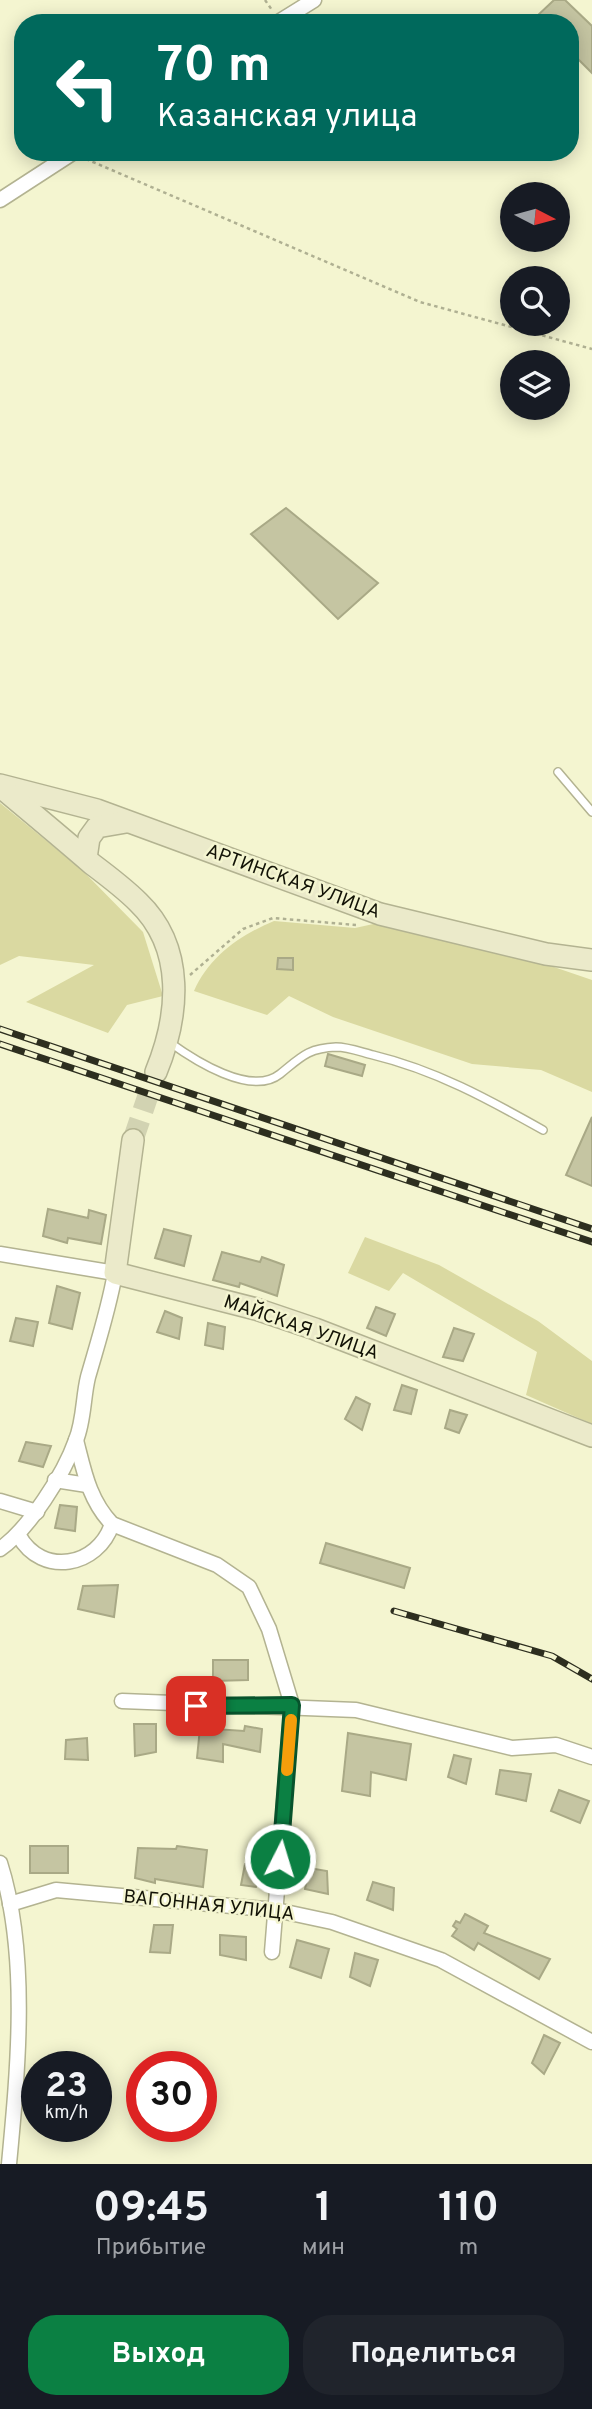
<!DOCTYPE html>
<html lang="ru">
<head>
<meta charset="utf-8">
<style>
	:root { --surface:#171b24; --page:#20242c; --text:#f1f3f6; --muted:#9ea1a6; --accent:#0b8043 }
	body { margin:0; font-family:Overpass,sans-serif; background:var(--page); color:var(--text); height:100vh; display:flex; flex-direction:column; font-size:26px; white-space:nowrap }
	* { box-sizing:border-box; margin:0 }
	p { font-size:23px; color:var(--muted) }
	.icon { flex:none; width:38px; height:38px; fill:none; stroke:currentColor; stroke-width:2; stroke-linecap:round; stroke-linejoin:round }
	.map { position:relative; height:2164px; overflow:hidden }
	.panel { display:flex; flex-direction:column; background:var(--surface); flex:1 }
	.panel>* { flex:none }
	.hud { position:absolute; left:14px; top:14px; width:565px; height:147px; border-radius:28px; box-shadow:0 4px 18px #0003; background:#00695c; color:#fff; overflow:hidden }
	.needle { width:46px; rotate:96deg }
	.controls { position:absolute; left:500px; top:182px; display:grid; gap:14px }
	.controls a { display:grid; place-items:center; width:70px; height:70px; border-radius:50%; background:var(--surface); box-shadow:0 4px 18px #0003; font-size:35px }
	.speed { position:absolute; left:21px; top:2051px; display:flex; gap:14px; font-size:35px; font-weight:700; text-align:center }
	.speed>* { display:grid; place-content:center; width:91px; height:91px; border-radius:50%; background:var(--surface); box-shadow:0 4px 18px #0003; line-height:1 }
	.speed small { font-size:18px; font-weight:400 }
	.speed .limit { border:10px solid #d22; background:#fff; color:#111 }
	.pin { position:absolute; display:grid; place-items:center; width:60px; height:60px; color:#fff; margin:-30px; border-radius:14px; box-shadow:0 4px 10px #0006 }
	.me { position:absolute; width:77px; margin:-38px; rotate:5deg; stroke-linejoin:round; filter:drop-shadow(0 0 5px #0008) }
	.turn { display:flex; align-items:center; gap:24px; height:147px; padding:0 28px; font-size:32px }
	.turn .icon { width:91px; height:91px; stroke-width:2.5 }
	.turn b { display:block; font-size:49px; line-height:60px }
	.eta { display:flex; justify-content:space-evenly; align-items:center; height:119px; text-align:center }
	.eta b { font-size:42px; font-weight:700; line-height:49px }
	.cta { display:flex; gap:14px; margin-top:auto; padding:14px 28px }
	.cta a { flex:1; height:80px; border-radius:28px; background:var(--accent); color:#fff; font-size:28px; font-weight:700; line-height:80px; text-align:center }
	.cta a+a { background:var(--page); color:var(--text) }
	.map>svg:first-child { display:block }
	.green { fill:#dad9a1 }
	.building { fill:#c5c5a2; stroke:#a9a986; stroke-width:2 }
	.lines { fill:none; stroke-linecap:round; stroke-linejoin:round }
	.secondary-tunnel { stroke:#d2d3b2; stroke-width:21; stroke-dasharray:21 10; stroke-linecap:butt }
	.lane-casing { stroke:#b3b391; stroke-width:10 }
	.street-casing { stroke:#b3b391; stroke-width:17 }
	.secondary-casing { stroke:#b3b391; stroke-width:24 }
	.path { stroke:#afb092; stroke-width:2.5; stroke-dasharray:3.5 3.5; stroke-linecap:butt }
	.lane { stroke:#fff; stroke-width:7 }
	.street { stroke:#fff; stroke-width:14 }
	.secondary { stroke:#ebeaca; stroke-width:21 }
	.rail-casing { stroke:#2d2e1f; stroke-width:7 }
	.rail { stroke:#f4f5d0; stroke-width:4.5; stroke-dasharray:13; stroke-linecap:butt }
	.route-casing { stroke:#07532c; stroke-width:18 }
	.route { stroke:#0b8043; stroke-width:12 }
	.slow { stroke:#f59e0b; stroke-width:12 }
	.labels { text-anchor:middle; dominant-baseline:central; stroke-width:5; stroke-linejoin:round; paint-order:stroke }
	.street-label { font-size:19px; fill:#121206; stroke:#f4f5d0 }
</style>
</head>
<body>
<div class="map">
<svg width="592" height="2164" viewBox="0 0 592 2164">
	<rect width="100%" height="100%" fill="#f4f5d0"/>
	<g class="green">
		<path d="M0 803 81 869 143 932 163 996 127 1005 108 1033 26 1002 94 965 19 956 0 965Z"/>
		<path d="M274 921 355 928 387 921 516 954 592 980V1092L541 1070 472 1064 333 1017 289 996 267 1015 194 991C209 957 240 935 274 921Z"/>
		<path d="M365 1237 439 1265 538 1321 592 1361V1424L526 1395 537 1352 403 1273 389 1291 348 1273Z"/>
	</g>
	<g class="building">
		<path d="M554 0H565L592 26V73L570 51V23H543L537 16Z"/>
		<path d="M286 508 378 583 338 619 251 534Z"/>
		<path d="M278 958H293V970L277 969Z"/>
		<path d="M328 1054 365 1065 362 1076 325 1066Z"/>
		<path d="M592 1117V1186L566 1175Z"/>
		<path d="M48 1209 88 1218 89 1210 106 1215 101 1244 68 1238 67 1243 43 1236Z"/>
		<path d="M164 1229 191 1236 184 1266 155 1258Z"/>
		<path d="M222 1252 260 1262 262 1257 284 1265 277 1296 240 1283 239 1287 213 1280Z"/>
		<path d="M57 1286 80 1293 72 1329 49 1323Z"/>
		<path d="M376 1307 395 1314 386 1336 367 1328Z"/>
		<path d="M165 1311 182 1318 179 1339 157 1332Z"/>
		<path d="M16 1318 38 1322 33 1346 10 1341Z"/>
		<path d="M208 1323 225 1327 223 1349 205 1345Z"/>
		<path d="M454 1328 474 1334 463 1361 443 1357Z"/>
		<path d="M402 1385 417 1390 411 1414 394 1410Z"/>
		<path d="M356 1397 370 1404 362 1430 345 1419Z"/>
		<path d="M450 1410 467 1415 459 1433 445 1428Z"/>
		<path d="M26 1442 51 1446 43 1467 19 1461Z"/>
		<path d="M60 1505 77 1507 75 1531 55 1528Z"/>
		<path d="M326 1543 410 1568 404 1588 320 1563Z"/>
		<path d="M118 1585 114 1617 78 1609 83 1586Z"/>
		<path d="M213 1660H248V1680L213 1681Z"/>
		<path d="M134 1724H156V1752L135 1756Z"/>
		<path d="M245 1726 262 1729 260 1752 223 1744V1762L197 1758 200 1728 244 1731Z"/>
		<path d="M348 1733 411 1744 406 1780 371 1772 370 1796 342 1791Z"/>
		<path d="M87 1738 88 1760 65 1759 66 1740Z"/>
		<path d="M454 1755 471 1759 466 1784 448 1777Z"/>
		<path d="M500 1770 531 1774 526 1801 496 1794Z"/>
		<path d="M559 1790 589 1801 580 1823 551 1811Z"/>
		<rect x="30" y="1846" width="38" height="27"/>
		<path d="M177 1846 207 1850 203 1887 155 1879V1883L135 1878 138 1848 176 1849Z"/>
		<path d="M245 1864 264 1865 256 1887 241 1885Z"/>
		<path d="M309 1868 327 1871 328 1894 305 1889Z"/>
		<path d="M373 1882 394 1888 393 1910 367 1900Z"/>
		<path d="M465 1914 488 1926 484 1933 550 1959 539 1979 478 1943 474 1950 452 1936 457 1929 453 1926 456 1921 460 1923Z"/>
		<path d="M154 1925H173L170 1953 150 1952Z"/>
		<path d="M220 1935 246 1937V1960L220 1955Z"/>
		<path d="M297 1940 329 1949 321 1978 290 1967Z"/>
		<path d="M355 1953 378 1960 370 1986 350 1977Z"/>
		<path d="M544 2035 560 2043 544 2074 532 2063Z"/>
	</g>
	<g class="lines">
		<path class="secondary-tunnel" d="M133 1140 156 1072"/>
		<g class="lane-casing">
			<g id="lane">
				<path d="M558 772 592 812"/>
				<path d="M169 1042C194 1060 251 1097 280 1074 301 1057 308 1048 336 1047 348 1047 361 1052 373 1055 435 1070 488 1099 543 1130"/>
			</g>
		</g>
		<g class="street-casing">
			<g id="street">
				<path d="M277 23 314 0"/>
				<path d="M0 200 74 152"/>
				<path d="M0 1254 115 1273C109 1308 98 1342 88 1377 83 1397 84 1421 76 1440 64 1474 29 1529 0 1549"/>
				<path d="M76 1440C84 1471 89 1500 112 1524L217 1565 249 1587 269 1629 292 1705 272 1952"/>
				<path d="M55 1480 87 1485"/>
				<path d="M0 1501 37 1512"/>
				<path d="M19 1536C42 1577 98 1567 112 1524"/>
				<path d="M122 1701 356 1710 512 1748 556 1745 592 1757"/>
				<path d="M0 1863C29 1954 18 2069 9 2164"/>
				<path d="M10 1904 56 1890 276 1910 332 1922 441 1960 592 2042"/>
			</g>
		</g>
		<g class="secondary-casing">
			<g id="secondary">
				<path d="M0 785 97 810 380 914 546 954 592 960"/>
				<path d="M2 788C32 813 62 838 92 864 108 876 124 888 138 902 186 948 179 1016 156 1072"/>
				<path d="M86 858 89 838 97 827 126 822"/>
				<path d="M133 1140 115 1273 256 1309 315 1329 592 1436"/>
			</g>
		</g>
		<g class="path">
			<path d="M265 0 272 10"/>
			<path d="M86 159 420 302 592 349"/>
			<path d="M190 975 243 929 273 918 356 925"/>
		</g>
		<use href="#lane" class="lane"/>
		<use href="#street" class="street"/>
		<use href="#secondary" class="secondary"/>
		<g class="rail-casing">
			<g id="rail">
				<path d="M0 1029 592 1229"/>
				<path d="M0 1044 592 1242"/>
				<path d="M394 1611 552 1656 592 1679"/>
			</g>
		</g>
		<use href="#rail" class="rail"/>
	</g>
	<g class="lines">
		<g class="route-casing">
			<path id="route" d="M196 1706 292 1705 280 1859"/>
		</g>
		<use href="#route" class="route"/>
		<path class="slow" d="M287 1770 291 1720"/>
	</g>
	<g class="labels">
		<g class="street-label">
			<text transform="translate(293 882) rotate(20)">АРТИНСКАЯ УЛИЦА</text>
			<text transform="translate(301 1328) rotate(19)">МАЙСКАЯ УЛИЦА</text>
			<text transform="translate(209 1906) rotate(6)">ВАГОННАЯ УЛИЦА</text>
		</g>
	</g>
</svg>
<div class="controls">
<a><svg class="needle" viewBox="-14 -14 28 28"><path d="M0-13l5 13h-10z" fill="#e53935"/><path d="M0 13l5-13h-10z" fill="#9ea1a6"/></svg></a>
<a><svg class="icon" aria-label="search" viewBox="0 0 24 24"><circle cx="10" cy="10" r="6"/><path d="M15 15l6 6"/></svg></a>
<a><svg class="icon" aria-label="layers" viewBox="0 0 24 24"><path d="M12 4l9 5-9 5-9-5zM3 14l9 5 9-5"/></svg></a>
</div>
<div class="speed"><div>23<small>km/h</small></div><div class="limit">30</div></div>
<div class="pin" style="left:196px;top:1706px;background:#d93025"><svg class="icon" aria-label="arrive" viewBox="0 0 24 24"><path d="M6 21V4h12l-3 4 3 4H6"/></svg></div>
<svg class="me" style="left:280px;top:1859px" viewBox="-20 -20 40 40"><circle r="17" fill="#0b8043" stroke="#fff" stroke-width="3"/><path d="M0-11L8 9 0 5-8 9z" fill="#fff"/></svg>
<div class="hud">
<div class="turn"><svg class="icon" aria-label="left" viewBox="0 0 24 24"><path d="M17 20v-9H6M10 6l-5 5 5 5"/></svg><div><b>70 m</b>Казанская улица</div></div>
</div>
</div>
<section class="panel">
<div class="eta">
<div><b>09:45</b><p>Прибытие</p></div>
<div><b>1</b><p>мин</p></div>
<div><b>110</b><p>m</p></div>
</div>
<div class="cta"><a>Выход</a><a>Поделиться</a></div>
</section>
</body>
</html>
